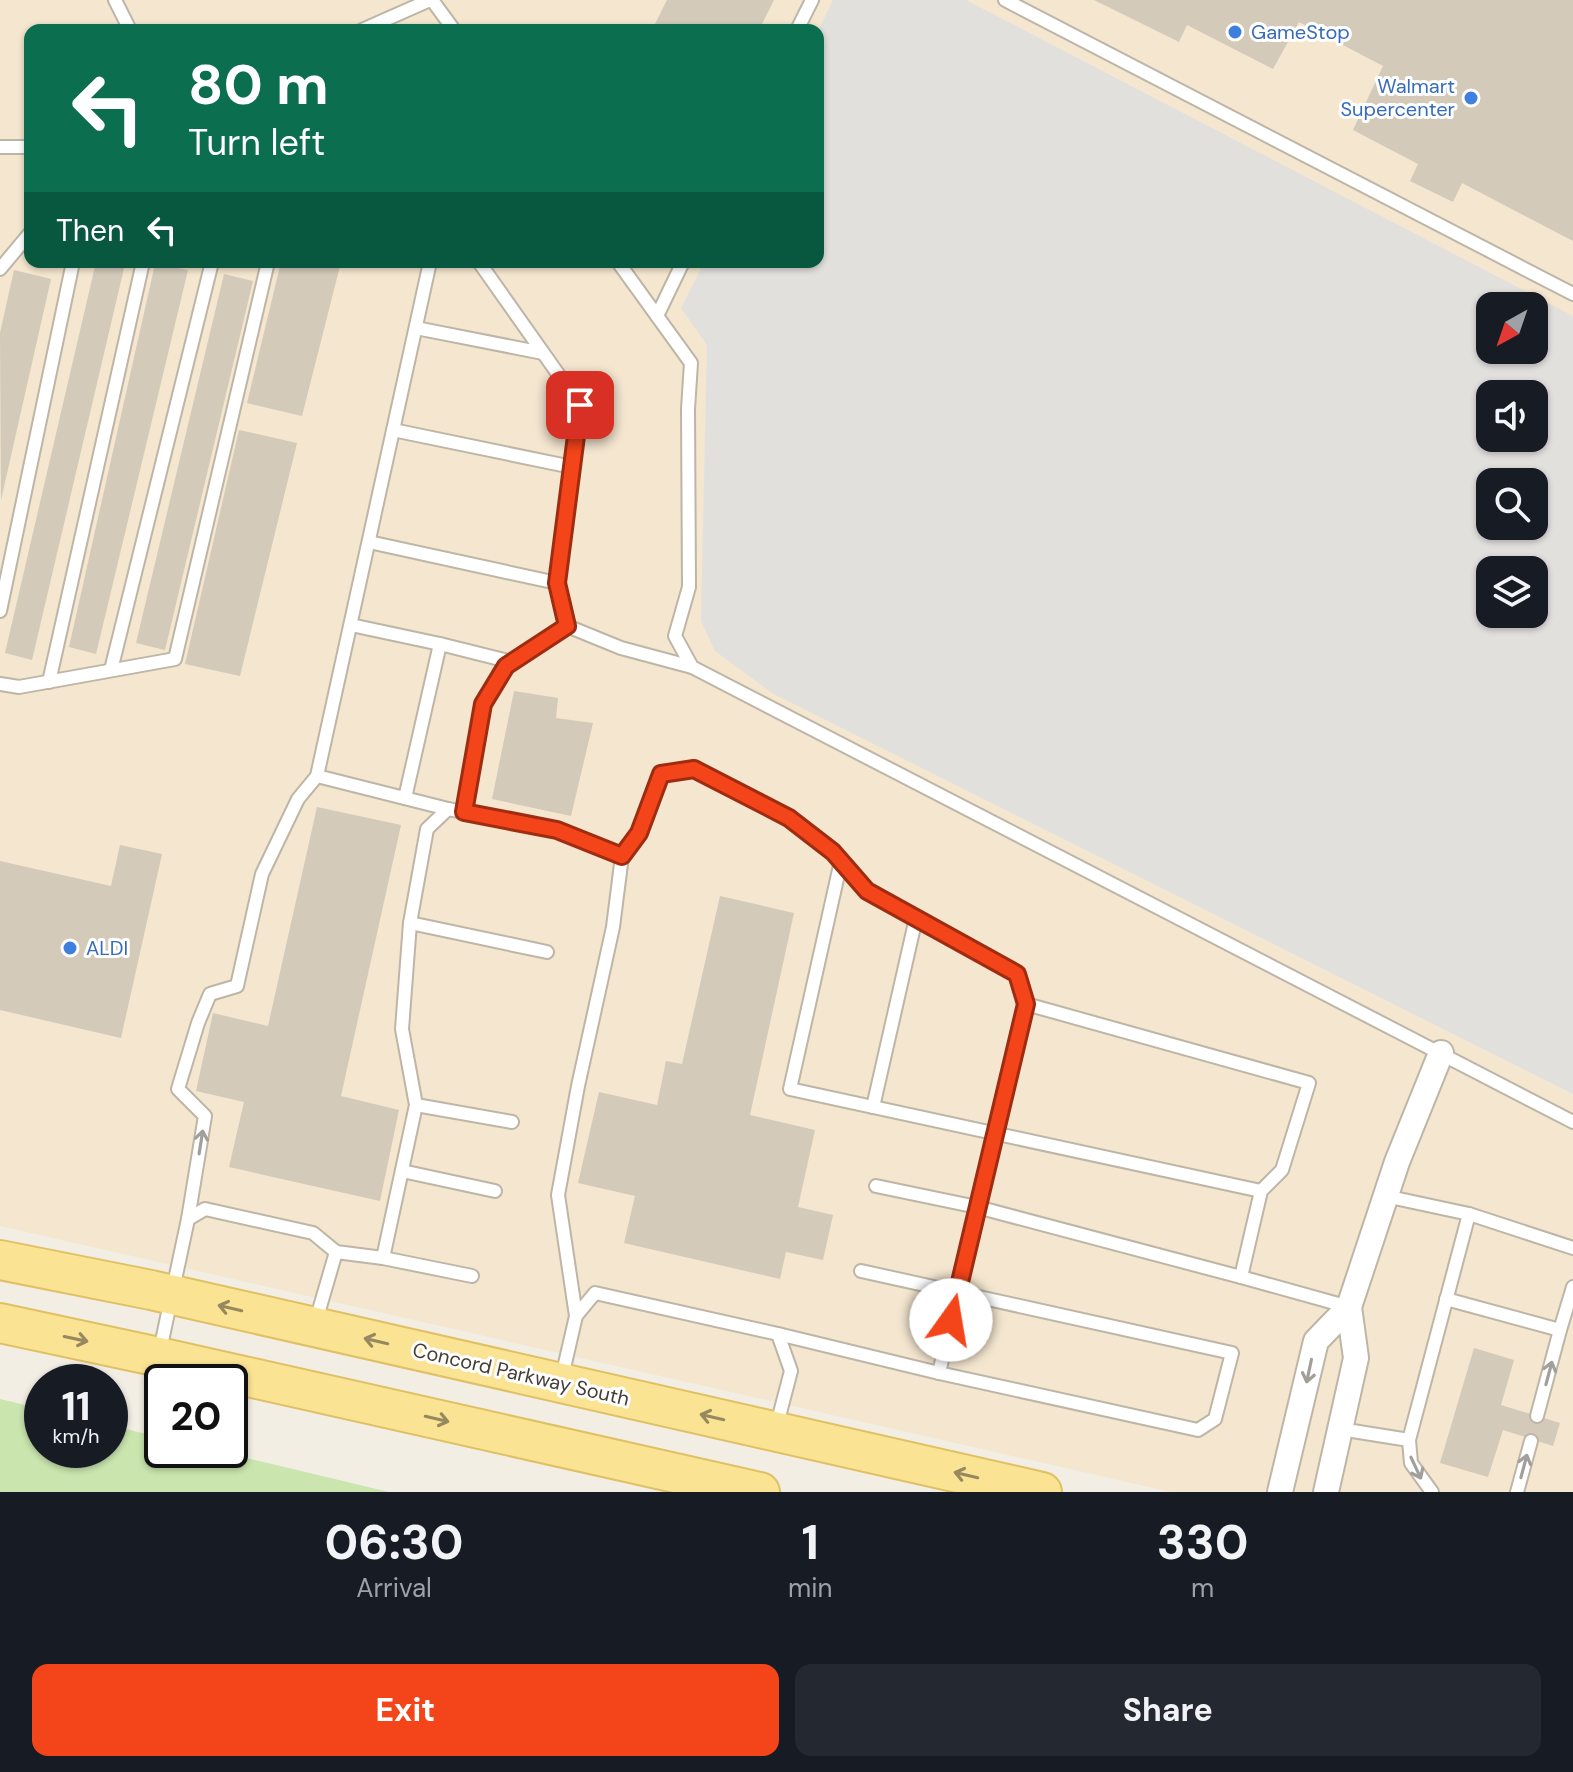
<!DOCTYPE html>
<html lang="en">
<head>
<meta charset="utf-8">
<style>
	:root { --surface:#171b24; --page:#242831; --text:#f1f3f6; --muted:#9ea1a6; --accent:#f44419 }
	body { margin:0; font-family:"DM Sans",sans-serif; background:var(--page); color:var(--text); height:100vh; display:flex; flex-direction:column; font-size:30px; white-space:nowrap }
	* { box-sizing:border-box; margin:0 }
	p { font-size:26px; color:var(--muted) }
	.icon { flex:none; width:44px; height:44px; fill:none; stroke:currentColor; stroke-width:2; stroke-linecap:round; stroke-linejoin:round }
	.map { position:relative; height:1492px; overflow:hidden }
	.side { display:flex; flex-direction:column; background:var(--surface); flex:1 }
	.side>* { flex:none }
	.top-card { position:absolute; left:24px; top:24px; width:800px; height:244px; border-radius:16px; box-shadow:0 2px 6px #0004; background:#0b6e4f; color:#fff; overflow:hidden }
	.needle { width:52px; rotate:220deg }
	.fabs { position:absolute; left:1476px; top:292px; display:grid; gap:16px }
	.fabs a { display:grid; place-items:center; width:72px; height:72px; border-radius:16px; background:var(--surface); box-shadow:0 2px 6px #0004; font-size:40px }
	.speed { position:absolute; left:24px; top:1364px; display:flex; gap:16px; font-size:40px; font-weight:700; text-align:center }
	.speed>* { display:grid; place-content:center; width:104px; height:104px; border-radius:50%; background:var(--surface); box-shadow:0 2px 6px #0004; line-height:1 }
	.speed small { font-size:20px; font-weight:400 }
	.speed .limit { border:4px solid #111; border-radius:12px; background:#fff; color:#111 }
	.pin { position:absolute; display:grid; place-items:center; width:68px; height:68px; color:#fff; margin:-34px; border-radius:16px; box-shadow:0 4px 12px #0006 }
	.me { position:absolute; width:88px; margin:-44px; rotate:13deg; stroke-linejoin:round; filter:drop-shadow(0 0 6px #0008) }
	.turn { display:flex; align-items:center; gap:28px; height:168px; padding:0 32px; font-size:36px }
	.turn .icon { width:104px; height:104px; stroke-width:2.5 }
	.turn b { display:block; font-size:56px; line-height:68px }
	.then { display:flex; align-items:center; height:76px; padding:0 32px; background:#0003; gap:16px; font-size:30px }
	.eta { display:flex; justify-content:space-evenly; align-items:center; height:136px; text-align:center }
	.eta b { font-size:48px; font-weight:700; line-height:56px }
	.button { display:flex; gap:16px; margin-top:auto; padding:16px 32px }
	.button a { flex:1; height:92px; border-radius:16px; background:var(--accent); color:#fff; font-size:32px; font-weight:700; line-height:92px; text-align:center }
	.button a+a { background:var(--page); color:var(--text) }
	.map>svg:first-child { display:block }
	.commercial { fill:#f4e6cf; fill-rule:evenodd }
	.green { fill:#cae5ae }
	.parking { fill:#e2e0dd; fill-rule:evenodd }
	.building { fill:#d3caba }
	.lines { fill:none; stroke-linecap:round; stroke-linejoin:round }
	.lane-casing { stroke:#bdb6a7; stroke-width:16 }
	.street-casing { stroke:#bdb6a7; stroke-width:28 }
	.primary-casing { stroke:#e0c064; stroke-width:42 }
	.lane { stroke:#fff; stroke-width:12 }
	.street { stroke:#fff; stroke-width:24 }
	.primary { stroke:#fbe394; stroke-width:38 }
	.oneway { stroke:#a29e9a }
	.oneway2 { stroke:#96885f }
	.route-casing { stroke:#9f2c10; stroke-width:20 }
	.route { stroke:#f44419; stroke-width:14 }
	.shop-dot { fill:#3f7fe0; stroke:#fff; stroke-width:3 }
	.labels { text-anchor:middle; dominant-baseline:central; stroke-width:6; stroke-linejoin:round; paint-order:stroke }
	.shop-label { font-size:20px; fill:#366cbe; stroke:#fff; text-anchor:start }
	.street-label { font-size:20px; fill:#443e34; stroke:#fff }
</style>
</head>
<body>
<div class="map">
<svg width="1573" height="1492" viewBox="0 0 1573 1492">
	<rect width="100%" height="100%" fill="#f2eee4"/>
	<path class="commercial" d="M0 0H1573V1492H1171L0 1226ZM30 30H818V262H30ZM1490 306H1534V350H1490ZM1490 394H1534V438H1490ZM1490 482H1534V526H1490ZM1490 570H1534V614H1490Z"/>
	<path class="green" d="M0 1399 42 1409V1450H110V1425L162 1438V1450H213L389 1492H0Z"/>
	<path class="parking" d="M833 0H966L1573 316V1094L772 693 715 651 701 621 707 345 681 308 704 262H818V31ZM1490 306H1534V350H1490ZM1490 394H1534V438H1490ZM1490 482H1534V526H1490ZM1490 570H1534V614H1490Z"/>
	<g class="building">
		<path d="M667 0H774L759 30H652Z"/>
		<path d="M1094 0H1573V241L1462 183 1453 202 1410 181 1418 164 1353 130 1383 66 1299 22 1273 69 1187 25 1179 42Z"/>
		<path d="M96 262 125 264 32 660 5 653Z"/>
		<path d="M281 262H341L302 416 247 403Z"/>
		<path d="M155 264 188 270 96 654 69 647Z"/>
		<path d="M14 270 51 279 1 500 0 333Z"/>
		<path d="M224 274 253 281 165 650 136 643Z"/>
		<path d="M239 430 297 443 240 676 185 664Z"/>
		<path d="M514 691 558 698 556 718 593 723 571 816 492 799Z"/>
		<path d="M317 807 401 825 341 1096 399 1110 380 1201 229 1167 244 1102 196 1091 213 1013 268 1026Z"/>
		<path d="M120 845 162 854 121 1038 0 1010V861L111 886Z"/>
		<path d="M720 896 794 913 750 1115 815 1130 798 1207 833 1215 823 1260 786 1252 780 1279 624 1243 635 1196 578 1183 599 1092 657 1105 666 1061 682 1064Z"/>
		<path d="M1474 1348 1514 1360 1501 1405 1560 1423 1553 1446 1503 1430 1488 1477 1440 1463Z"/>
	</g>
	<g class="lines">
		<g class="lane-casing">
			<g id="lane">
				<path d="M115 0 130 30"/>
				<path d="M432 0 454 30"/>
				<path d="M1005 0 1573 294"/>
				<path d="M362 30 430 0"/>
				<path d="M797 30 812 0"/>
				<path d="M0 147H30"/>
				<path d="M479 262 580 405 557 583 567 626 621 648 692 667"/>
				<path d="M618 262 691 363 688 409 689 587 675 636 692 667 1573 1122"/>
				<path d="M0 269 30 233"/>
				<path d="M657 316 683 262"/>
				<path d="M416 328 543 353"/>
				<path d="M393 430 572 467"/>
				<path d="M369 542 557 583"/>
				<path d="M0 611 73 262"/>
				<path d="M351 625 440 644 405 798"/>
				<path d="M440 644 512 662"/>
				<path d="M111 670 212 262"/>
				<path d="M49 682 143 262"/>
				<path d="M0 684 19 687 175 659 268 262"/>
				<path d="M317 776 430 262"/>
				<path d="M464 812 483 704 506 666 567 626"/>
				<path d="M622 856 639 833 661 774 694 769 789 818 833 852 867 891 1017 974 1026 1004 1309 1083 1282 1170 1261 1191 1241 1277 977 1207 939 1373 1198 1430 1215 1419 1232 1353 861 1271"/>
				<path d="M841 861 790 1089 1261 1191"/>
				<path d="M410 923 547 952"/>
				<path d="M416 1105 512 1122"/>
				<path d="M873 1107 916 918"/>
				<path d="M402 1171 495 1191"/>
				<path d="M876 1186 977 1207 1026 1004"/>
				<path d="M1469 1214 1573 1248"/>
				<path d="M188 1219 205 1116 178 1089 198 1023 210 994 237 986 262 874 298 799 317 776 448 809"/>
				<path d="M336 1252 383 1258 416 1105 402 1029 410 923 427 829 448 809 557 830 622 856 613 927 578 1086 558 1195 576 1316"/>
				<path d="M383 1258 472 1276"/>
				<path d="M1241 1277 1349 1307"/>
				<path d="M1446 1299 1560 1330 1573 1287"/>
				<path d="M778 1334 939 1373"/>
				<path d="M159 1355 188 1219 205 1209 313 1233 336 1252 315 1324"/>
				<path d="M561 1381 576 1316 595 1293 778 1334 791 1371 776 1428"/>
				<path d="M1537 1416 1560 1330"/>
				<path d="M1340 1429 1409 1440 1469 1214 1385 1196"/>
				<path d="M1409 1440 1411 1463 1432 1492"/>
				<path d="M1517 1492 1531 1441"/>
			</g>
		</g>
		<g class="street-casing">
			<g id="street">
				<path d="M1280 1492 1316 1341 1349 1307"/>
				<path d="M1326 1492 1356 1358 1349 1307 1397 1162 1441 1053"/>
			</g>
		</g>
		<g class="primary-casing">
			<g id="primary">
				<path d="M0 1260 151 1290 1042 1492"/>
				<path d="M0 1323 159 1357 760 1492"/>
			</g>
		</g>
		<use href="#lane" class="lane"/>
		<use href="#street" class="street"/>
		<use href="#primary" class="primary"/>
	</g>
	<defs><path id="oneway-shaft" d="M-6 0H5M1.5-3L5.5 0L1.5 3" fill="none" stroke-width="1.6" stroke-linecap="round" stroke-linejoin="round" transform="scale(2)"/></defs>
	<g class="oneway">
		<use href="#oneway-shaft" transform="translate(201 1142) rotate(-81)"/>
		<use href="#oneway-shaft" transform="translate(1309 1371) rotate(102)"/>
		<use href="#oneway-shaft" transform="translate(1549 1373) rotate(-75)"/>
		<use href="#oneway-shaft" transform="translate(1524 1466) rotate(-75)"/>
		<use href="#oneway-shaft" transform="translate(1416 1468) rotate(65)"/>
	</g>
	<g class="oneway2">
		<use href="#oneway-shaft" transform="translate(230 1308) rotate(-167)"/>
		<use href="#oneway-shaft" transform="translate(76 1339) rotate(12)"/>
		<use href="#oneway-shaft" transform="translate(376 1341) rotate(-167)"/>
		<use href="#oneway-shaft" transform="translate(712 1417) rotate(-167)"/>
		<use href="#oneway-shaft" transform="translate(437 1419) rotate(13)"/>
		<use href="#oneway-shaft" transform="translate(966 1475) rotate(-167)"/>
	</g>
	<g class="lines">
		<g class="route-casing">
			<path id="route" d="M580 405 557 583 567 626 506 666 483 704 464 812 557 830 622 856 639 833 661 774 694 769 789 818 833 852 867 891 1017 974 1026 1004 951 1320"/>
		</g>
		<use href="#route" class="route"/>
	</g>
	<g class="shop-dot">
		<circle cx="1235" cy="32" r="8"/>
		<circle cx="1471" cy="98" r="8"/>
		<circle cx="70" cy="948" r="8"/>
	</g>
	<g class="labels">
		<g class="shop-label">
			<text x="1251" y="32">GameStop</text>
			<text x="1455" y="86" text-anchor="end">Walmart<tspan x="1455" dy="23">Supercenter</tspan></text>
			<text x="86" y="948">ALDI</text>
		</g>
		<g class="street-label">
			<text transform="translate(521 1374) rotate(13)">Concord Parkway South</text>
		</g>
	</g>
</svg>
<div class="fabs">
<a><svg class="needle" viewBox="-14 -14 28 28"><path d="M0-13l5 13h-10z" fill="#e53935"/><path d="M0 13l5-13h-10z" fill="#9ea1a6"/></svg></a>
<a><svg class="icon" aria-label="sound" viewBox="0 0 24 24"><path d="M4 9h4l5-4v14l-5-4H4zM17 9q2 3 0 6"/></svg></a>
<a><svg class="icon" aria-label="search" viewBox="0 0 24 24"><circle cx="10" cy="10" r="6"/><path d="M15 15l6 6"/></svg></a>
<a><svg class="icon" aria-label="layers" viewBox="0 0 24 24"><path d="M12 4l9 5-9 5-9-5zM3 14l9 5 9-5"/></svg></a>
</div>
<div class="speed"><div>11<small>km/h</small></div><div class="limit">20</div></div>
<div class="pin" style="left:580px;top:405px;background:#d93025"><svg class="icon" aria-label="arrive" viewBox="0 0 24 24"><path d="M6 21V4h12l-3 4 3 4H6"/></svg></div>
<svg class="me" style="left:951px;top:1320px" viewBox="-20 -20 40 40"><circle r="19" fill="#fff"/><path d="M0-13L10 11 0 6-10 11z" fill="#f44419"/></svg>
<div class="top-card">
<div class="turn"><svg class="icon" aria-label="left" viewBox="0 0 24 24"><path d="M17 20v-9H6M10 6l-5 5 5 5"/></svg><div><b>80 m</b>Turn left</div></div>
<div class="then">Then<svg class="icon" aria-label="left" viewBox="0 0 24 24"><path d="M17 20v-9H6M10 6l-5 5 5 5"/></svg></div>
</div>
</div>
<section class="side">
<div class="eta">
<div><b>06:30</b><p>Arrival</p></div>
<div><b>1</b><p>min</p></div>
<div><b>330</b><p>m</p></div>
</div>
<div class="button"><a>Exit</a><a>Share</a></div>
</section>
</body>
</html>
